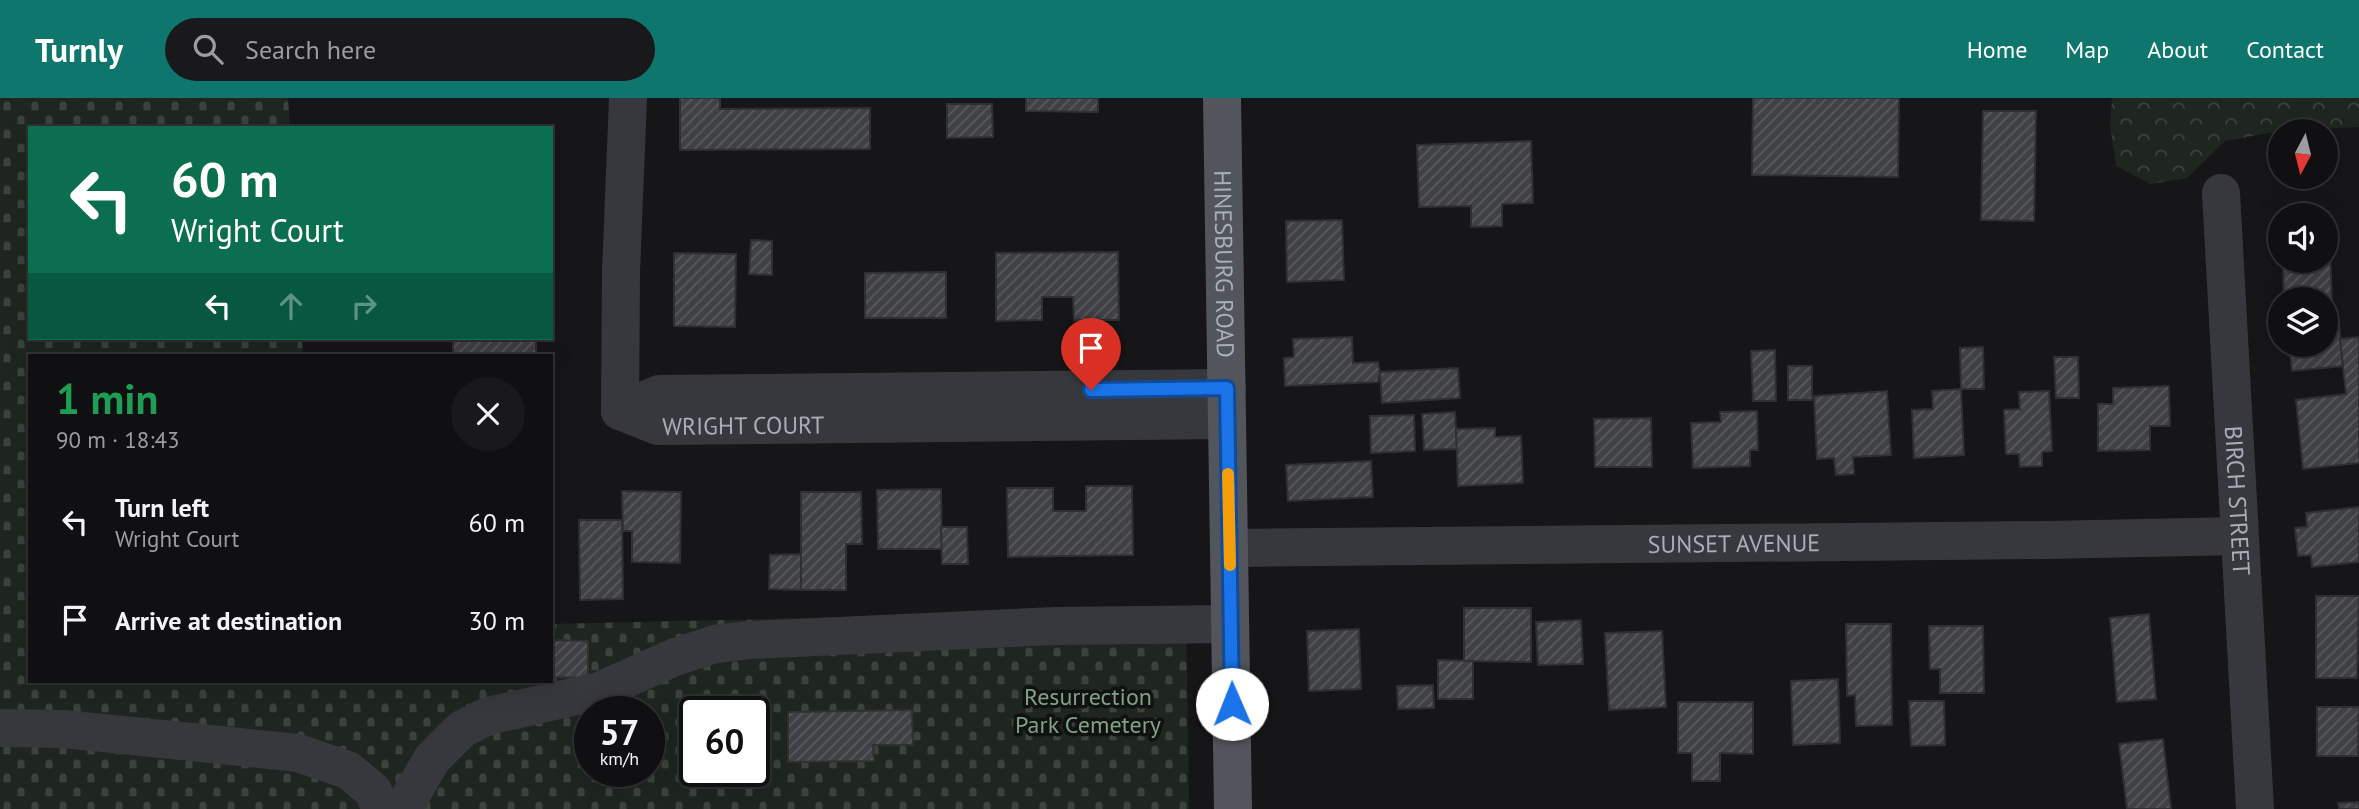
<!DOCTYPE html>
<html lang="en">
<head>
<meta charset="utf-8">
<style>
	:root { --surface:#101012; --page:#19191b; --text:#f1f3f6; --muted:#9c9d9f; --line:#303032; --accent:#0f766e }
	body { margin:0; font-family:"PT Sans",sans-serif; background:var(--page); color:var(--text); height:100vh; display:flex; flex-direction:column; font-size:26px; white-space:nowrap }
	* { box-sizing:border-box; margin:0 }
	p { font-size:23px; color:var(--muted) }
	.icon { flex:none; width:38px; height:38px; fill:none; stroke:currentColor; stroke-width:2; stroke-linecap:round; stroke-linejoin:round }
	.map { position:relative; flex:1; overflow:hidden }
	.panel { position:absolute; left:28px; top:256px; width:525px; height:329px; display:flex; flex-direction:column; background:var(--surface); border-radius:0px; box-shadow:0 7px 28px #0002,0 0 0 2px var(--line) }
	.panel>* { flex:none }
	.top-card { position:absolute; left:28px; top:28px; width:525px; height:214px; border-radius:0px; box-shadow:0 7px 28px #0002,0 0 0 2px var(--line); background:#0b6e4f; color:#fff; overflow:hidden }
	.needle { width:46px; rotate:187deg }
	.buttons { position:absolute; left:2268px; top:21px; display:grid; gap:14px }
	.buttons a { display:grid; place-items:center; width:70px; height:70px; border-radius:50%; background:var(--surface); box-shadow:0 7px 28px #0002,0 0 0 2px var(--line); font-size:35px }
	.speed { position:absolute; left:574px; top:598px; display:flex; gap:14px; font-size:35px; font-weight:700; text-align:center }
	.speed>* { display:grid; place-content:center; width:91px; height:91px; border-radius:50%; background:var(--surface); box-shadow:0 7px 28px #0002,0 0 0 2px var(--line); line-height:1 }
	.speed small { font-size:18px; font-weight:400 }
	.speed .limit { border:4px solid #111; border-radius:10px; background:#fff; color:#111 }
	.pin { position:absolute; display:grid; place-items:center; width:60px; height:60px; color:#fff; margin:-72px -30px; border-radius:50% 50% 50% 0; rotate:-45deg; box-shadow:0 0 7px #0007 }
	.pin .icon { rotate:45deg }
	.me { position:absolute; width:77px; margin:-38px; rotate:359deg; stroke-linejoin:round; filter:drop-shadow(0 0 5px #0008) }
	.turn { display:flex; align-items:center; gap:24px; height:147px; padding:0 28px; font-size:32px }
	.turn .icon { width:91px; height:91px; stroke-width:2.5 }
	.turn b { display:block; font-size:49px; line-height:60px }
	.lanes { display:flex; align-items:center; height:66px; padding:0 28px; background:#0003; justify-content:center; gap:35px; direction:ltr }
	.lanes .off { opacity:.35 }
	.round { display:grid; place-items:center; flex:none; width:74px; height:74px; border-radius:37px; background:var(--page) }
	.headline { display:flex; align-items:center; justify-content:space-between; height:119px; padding:0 28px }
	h1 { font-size:42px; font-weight:800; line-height:52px; color:#1e9e55 }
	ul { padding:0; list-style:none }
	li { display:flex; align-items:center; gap:21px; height:98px; padding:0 28px }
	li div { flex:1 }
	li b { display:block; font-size:26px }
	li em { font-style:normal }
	header { display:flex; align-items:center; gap:42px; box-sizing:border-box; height:98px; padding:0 35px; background:var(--accent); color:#fff }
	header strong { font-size:33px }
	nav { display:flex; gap:38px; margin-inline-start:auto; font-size:24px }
	.search { width:490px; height:63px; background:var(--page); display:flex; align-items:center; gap:18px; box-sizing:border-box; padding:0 24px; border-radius:38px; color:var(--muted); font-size:26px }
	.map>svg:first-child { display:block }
	.forest { fill:url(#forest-crowns) }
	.cemetery { fill:url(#cemetery-stones); fill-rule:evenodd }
	.building { fill:url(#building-hatch); stroke:#303034; stroke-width:2 }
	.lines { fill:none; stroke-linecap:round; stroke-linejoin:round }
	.minor { stroke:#37383d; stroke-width:38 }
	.major { stroke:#53555c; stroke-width:38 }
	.route-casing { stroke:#114b97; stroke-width:18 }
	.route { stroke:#1a73e8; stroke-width:12 }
	.slow { stroke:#f59e0b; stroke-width:12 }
	.labels { text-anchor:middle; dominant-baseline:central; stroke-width:7; stroke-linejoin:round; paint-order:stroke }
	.street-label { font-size:24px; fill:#a8adb8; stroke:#111113 }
	.park-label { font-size:24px; fill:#7fa381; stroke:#111113 }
</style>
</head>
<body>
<header>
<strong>Turnly</strong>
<div class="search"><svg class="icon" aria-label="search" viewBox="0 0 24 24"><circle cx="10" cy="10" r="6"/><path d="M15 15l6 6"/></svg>Search here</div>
<nav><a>Home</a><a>Map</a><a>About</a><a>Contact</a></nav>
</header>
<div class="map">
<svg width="2359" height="711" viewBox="0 0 2359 711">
	<defs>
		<pattern id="forest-crowns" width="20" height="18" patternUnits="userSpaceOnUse" patternTransform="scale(1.75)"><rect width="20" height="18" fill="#1e261f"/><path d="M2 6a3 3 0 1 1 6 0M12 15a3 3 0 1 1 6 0" fill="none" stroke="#3c433d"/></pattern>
		<pattern id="cemetery-stones" width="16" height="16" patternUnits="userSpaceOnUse" patternTransform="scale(1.75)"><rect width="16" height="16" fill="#1e261f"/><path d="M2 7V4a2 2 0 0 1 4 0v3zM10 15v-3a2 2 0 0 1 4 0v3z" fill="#3c433d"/></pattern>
		<pattern id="building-hatch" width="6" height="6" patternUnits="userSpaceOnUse" patternTransform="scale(1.75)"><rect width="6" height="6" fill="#404145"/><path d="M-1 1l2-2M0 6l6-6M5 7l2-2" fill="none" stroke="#595a5e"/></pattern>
	</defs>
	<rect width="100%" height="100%" fill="#161618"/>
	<path class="forest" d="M2112 0H2359V29L2280 33 2225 43 2187 80 2151 86 2116 68 2110 28Z"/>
	<path class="cemetery" d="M0 0H288L290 30H30V240H302L303 257H30V583H551V526L1186 511 1189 711H0ZM590 614H649V674H590ZM695 614H754V674H695Z"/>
	<g class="building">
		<path d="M680 0H720V11L870 10V51L680 52Z"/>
		<path d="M1026 0H1098V14L1026 13Z"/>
		<path d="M1753 0H1899L1898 79 1752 77Z"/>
		<path d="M947 6H992L993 39 947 40Z"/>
		<path d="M1983 13H2036L2034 123 1981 122Z"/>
		<path d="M1531 43 1533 105 1502 106V128L1471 129V108L1419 109 1417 47Z"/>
		<path d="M2329 114 2332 208H2326V201H2284L2283 163H2326V117H2282V115Z"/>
		<path d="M1342 122 1344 182 1287 184 1286 123Z"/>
		<path d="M751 142 772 143V177L749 176Z"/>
		<path d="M1118 154 1119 222H1074L1073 199H1042V222L996 223V155Z"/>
		<path d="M674 155 736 156 735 229 674 228Z"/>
		<path d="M946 174V220H865V175Z"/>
		<path d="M2339 225 2343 268 2292 273 2289 247H2326V226Z"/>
		<path d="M1352 239 1353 265 1378 264 1380 274 1378 284 1285 288 1284 260 1294 259 1293 241Z"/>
		<path d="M2359 239V365L2303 371 2296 302 2346 296 2340 241Z"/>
		<rect x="453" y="240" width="83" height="17"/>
		<path d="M1983 249 1984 291H1961L1960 250Z"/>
		<path d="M1775 252 1776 303H1753L1751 253Z"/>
		<path d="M2054 259H2078L2079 300H2056Z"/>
		<rect x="1788" y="268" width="24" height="34"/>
		<path d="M1458 270 1460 300 1382 305 1380 274Z"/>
		<path d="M2169 288 2170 328H2150V352L2098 353V306H2113V290Z"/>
		<path d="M1961 291 1964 357 1914 360 1912 312 1933 311 1932 293Z"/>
		<path d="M1887 293 1891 357 1853 359 1854 376 1836 377 1834 360 1817 361 1814 298Z"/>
		<path d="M2049 293 2052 353 2042 354V368L2020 369 2019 356H2006L2004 312 2020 311 2019 294Z"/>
		<path d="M1757 313 1758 352H1750V368L1693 370 1691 325 1721 324 1720 314Z"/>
		<path d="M1455 314 1457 351 1424 352 1422 316Z"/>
		<path d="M1414 317 1415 353 1371 355 1370 318Z"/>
		<path d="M1651 320 1652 369H1595L1594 321Z"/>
		<path d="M1495 330V339L1521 338 1523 385 1458 388 1456 331Z"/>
		<path d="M1371 363 1373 399 1288 403 1286 367Z"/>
		<path d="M1086 388H1132L1133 457 1008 459 1007 390H1053V413H1086Z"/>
		<path d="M941 391 942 451H878L877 392Z"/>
		<path d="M622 393 681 394 680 465 632 464V433H623Z"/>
		<path d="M801 394H861L862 446H846V492H801Z"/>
		<path d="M2359 409V464L2312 469 2311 457 2298 458 2295 430 2307 429 2306 415Z"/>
		<path d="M579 422H622L623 501 580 502Z"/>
		<path d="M941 429H967L968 466H942Z"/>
		<path d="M801 456V492L769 491 770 457Z"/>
		<path d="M2316 498H2359L2357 580H2316Z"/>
		<path d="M1464 510H1531V564L1464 563Z"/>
		<path d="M2149 516 2156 601 2117 604 2110 520Z"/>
		<path d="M1581 522 1583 566 1538 567 1536 524Z"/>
		<path d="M1846 526H1891L1892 627 1856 628 1855 597 1847 598Z"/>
		<path d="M1929 528H1983L1984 595H1940V571H1930Z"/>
		<path d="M1359 531 1361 591 1309 593 1307 533Z"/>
		<path d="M1662 533 1666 609 1609 612 1605 535Z"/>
		<path d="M551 542 588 543V580L551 579Z"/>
		<path d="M1438 562 1473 563V601H1438Z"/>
		<path d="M1838 581 1840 645 1793 647 1791 583Z"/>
		<path d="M1433 587 1434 610 1398 611 1397 588Z"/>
		<path d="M1909 603H1944L1945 647 1911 648Z"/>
		<path d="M1678 604H1753V656L1720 655V683H1692V655H1678Z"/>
		<path d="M2317 609H2359L2358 658H2317Z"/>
		<path d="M912 612 913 647H873L874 663 788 664V614Z"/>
		<path d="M2163 641 2171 711H2127L2119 646Z"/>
		<path d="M2359 704V711H2339L2338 705Z"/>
	</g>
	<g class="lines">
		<g class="minor">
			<path id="s1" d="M2221 95 2255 711"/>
			<path d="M620 313 659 296 1227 290"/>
			<path id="s2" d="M620 313 658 328 1227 322"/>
			<path d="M620 313 621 174 628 0"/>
			<path id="s3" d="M1230 450 2046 442 2238 438"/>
			<path d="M0 630 64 631 298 655 348 672 373 693 381 711"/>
			<path d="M403 711 432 661 462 631 488 618 599 593 675 559 715 546 750 542 1056 528 1230 526"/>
		</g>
		<path class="major" id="s4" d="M1222 0 1233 711"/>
	</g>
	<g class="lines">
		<g class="route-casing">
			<path id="route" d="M1091 292 1227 290 1232 606"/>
		</g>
		<use href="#route" class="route"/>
		<path class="slow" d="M1228 376 1230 467"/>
	</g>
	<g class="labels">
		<g class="street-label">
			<text stroke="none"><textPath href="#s4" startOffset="166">HINESBURG ROAD</textPath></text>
			<text stroke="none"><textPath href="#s2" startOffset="126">WRIGHT COURT</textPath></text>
			<text stroke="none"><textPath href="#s1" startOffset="308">BIRCH STREET</textPath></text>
			<text stroke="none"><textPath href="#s3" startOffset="504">SUNSET AVENUE</textPath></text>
		</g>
		<g class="park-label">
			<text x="1088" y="598">Resurrection<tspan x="1088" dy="28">Park Cemetery</tspan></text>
		</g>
	</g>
</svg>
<div class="buttons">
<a><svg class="needle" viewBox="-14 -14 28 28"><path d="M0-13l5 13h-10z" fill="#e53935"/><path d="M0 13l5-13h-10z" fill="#9c9d9f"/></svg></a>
<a><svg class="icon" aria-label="sound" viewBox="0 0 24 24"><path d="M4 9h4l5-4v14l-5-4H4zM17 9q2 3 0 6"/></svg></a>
<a><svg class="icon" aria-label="layers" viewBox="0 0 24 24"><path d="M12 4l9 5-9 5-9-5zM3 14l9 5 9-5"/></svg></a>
</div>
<div class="speed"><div>57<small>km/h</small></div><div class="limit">60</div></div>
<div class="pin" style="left:1091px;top:292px;background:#d93025"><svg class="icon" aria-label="arrive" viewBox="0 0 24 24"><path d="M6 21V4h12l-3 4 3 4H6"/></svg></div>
<svg class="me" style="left:1232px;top:606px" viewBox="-20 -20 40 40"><circle r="19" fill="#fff"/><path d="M0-13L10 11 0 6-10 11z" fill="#1a73e8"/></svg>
<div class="top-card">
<div class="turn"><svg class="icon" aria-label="left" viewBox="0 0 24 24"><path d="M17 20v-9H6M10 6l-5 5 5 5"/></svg><div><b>60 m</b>Wright Court</div></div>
<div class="lanes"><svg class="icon" aria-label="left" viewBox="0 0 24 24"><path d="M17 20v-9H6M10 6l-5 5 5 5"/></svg><svg class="icon off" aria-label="ahead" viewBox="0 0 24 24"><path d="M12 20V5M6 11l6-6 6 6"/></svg><svg class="icon off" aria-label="right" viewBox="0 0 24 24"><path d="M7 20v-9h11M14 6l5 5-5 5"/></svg></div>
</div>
<section class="panel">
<div class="headline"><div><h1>1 min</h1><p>90 m · 18:43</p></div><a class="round"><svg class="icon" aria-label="close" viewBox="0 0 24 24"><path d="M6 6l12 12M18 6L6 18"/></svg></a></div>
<ul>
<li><svg class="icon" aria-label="left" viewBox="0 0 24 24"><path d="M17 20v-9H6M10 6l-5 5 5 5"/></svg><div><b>Turn left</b><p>Wright Court</p></div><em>60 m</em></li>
<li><svg class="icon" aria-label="arrive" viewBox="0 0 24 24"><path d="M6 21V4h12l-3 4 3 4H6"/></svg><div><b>Arrive at destination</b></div><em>30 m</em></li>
</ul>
</section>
</div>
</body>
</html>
